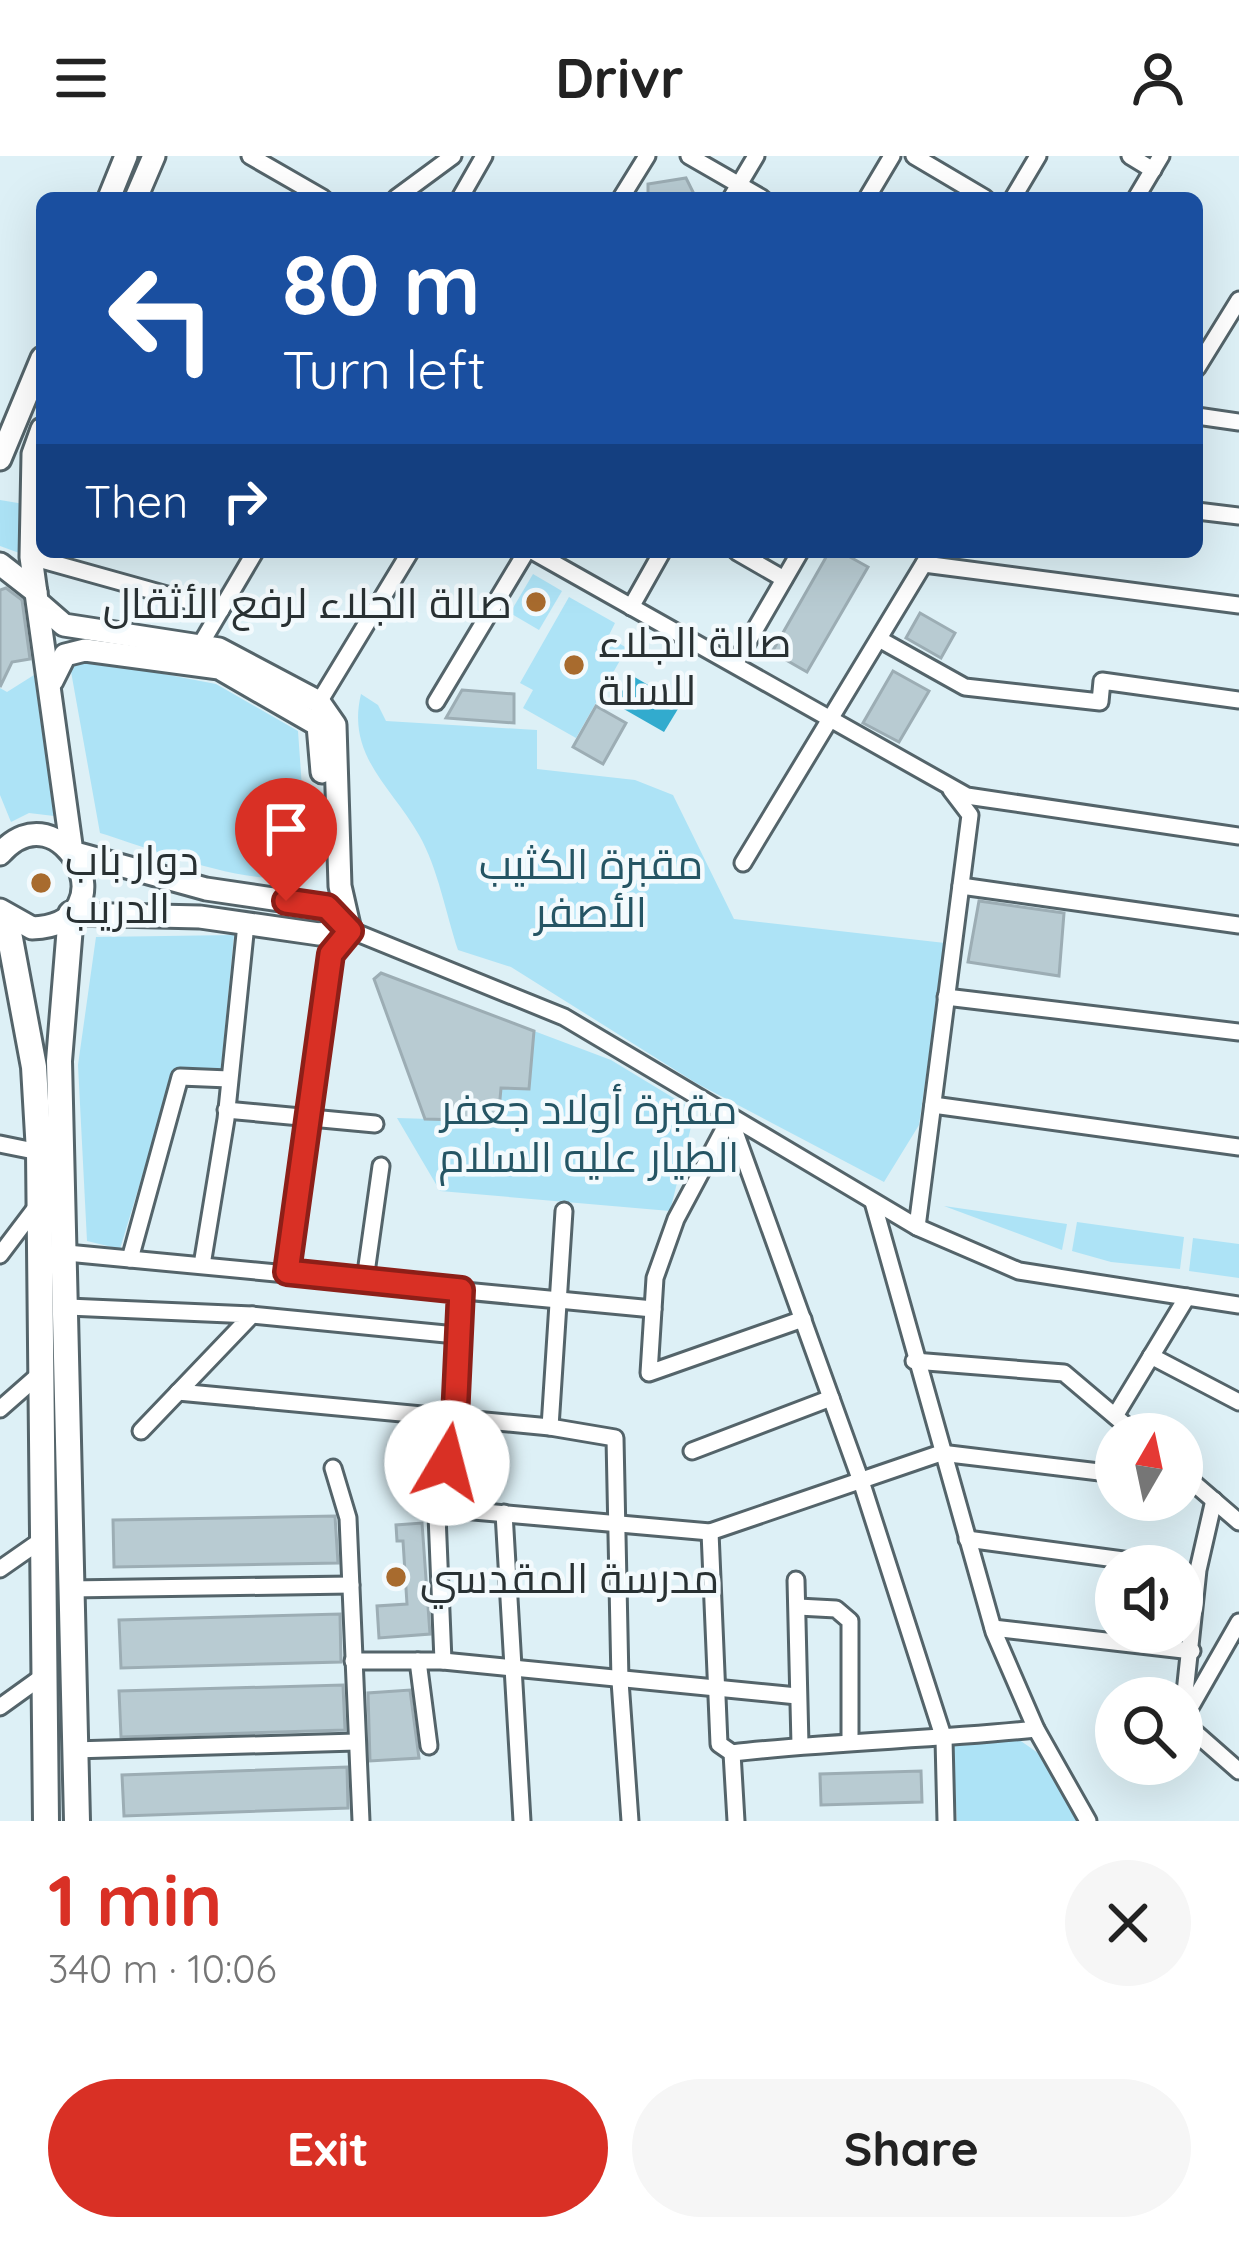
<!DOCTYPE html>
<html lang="en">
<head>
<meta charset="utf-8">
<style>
	:root { --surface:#fff; --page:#f6f6f6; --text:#222; --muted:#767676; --accent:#d93025 }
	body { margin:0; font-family:Quicksand,Cairo,sans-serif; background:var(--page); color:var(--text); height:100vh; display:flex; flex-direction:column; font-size:45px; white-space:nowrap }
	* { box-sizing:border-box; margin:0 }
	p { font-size:39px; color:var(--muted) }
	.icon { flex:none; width:66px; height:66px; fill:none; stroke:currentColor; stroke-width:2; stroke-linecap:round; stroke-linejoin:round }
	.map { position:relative; height:1665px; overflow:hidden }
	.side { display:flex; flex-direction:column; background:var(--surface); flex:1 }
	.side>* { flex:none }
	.top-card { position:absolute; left:36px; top:36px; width:1167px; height:366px; border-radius:18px; box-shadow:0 12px 48px #0002; background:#1a4fa0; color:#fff; overflow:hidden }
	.needle { width:78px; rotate:9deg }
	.fabs { position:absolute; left:1095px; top:1257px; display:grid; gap:24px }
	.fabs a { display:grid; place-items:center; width:108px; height:108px; border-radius:50%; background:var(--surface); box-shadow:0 12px 48px #0002; font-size:60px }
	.pin { position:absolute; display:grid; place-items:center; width:102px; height:102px; color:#fff; margin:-123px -51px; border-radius:50% 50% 50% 0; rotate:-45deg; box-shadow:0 0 12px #0007 }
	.pin .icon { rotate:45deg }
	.me { position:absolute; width:132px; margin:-66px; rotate:8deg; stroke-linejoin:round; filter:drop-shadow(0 0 9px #0008) }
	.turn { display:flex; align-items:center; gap:42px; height:252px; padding:0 48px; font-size:54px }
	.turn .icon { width:156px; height:156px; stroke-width:2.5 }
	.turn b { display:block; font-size:84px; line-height:102px }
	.then { display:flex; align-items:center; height:114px; padding:0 48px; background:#0003; gap:24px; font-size:45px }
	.round { display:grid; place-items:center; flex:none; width:126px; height:126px; border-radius:63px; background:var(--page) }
	.summary { display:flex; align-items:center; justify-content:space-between; height:204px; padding:0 48px }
	h1 { font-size:72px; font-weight:700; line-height:90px; color:var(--accent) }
	.action { display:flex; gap:24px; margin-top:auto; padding:24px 48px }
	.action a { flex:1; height:138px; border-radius:72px; background:var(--accent); color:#fff; font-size:48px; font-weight:700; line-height:138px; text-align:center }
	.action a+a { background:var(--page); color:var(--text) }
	header { display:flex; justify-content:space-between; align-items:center; height:156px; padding:0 48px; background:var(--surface); font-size:54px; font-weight:700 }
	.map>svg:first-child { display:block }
	.green { fill:#ade3f6 }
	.water { fill:#32abce }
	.building { fill:#b8cbd2; stroke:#9cadb4; stroke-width:3 }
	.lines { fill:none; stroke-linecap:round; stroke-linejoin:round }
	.minor-casing { stroke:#54646a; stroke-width:21 }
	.secondary-casing { stroke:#54646a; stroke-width:27 }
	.primary-casing { stroke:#54646a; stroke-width:30 }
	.minor { stroke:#fff; stroke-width:15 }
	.secondary { stroke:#fff; stroke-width:21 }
	.primary { stroke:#fff; stroke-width:24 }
	.route-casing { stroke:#8d1f18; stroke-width:30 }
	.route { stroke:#d93025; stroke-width:21 }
	.poi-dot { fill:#a86b2e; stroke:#f3fafd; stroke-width:4.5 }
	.labels { text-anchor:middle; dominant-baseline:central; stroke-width:9; stroke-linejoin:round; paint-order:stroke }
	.poi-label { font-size:42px; fill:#293133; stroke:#f3fafd; text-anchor:start }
	.park-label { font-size:42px; fill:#255564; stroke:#f3fafd }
</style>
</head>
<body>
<header><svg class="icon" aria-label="menu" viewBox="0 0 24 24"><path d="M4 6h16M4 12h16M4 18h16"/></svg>Drivr<svg class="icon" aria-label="person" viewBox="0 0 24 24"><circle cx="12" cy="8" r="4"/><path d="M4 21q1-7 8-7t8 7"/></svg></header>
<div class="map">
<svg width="1239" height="1665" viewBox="0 0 1239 1665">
	<rect width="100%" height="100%" fill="#ddf0f6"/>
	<g class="green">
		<path d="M0 344 24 348 22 398 0 390Z"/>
		<path d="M533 418 562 435 539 474 510 457Z"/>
		<path d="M569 441 615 467 608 481 627 492 576 582 523 552 533 534 520 527Z"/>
		<path d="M80 502 216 528 298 575 308 716C265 739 147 691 100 677L70 510Z"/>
		<path d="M34 519 54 660 29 657 11 666 0 639V532L7 536Z"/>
		<path d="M361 538 378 549 386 565 537 574V613L635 624 673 639 734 763 945 787 919 969 884 1026 696 927 511 811 458 794C446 758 438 712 419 679 392 631 346 600 361 538Z"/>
		<path d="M234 779 221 913 174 915 120 1093 87 1085 78 909 96 781Z"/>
		<path d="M534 875 611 904 695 955 670 1055 440 1035 397 962 498 965 501 932Z"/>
		<path d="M944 1050 1067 1068 1062 1094Z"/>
		<path d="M1077 1066 1184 1081 1180 1113 1111 1106 1072 1095Z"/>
		<path d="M1193 1082 1239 1088V1122L1189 1115Z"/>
		<path d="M1018 1583 1038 1597 1080 1665H957L953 1590Z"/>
	</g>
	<path class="water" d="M631 519 681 548 664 576 615 548Z"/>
	<g class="building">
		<path d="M686 22 696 42H648V28Z"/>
		<path d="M829 396H841L868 411 807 516 772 496Z"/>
		<path d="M6 432 22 444 30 503 12 506 0 531V434Z"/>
		<path d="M920 457 955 477 941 502 906 482Z"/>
		<path d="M893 515 929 535 899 586 863 567Z"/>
		<path d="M462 534 514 538V567L446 562Z"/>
		<path d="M596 550 626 567 603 608 573 591Z"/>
		<path d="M979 745 1064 757 1059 820 968 806Z"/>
		<path d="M381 817 534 875 529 933 501 932 498 965 425 963 374 823Z"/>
		<path d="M335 1360 338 1407 114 1411 113 1364Z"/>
		<path d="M422 1367 430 1478 379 1482 377 1450 407 1448 403 1385H397L396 1369Z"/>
		<path d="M340 1458 341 1506 121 1512 119 1464Z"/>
		<path d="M343 1529 345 1574 121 1581 119 1535Z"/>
		<path d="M410 1534 419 1602 370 1605 368 1537Z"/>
		<path d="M347 1611 348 1652 124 1660 122 1619Z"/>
		<path d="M921 1615 922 1646 821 1649 820 1618Z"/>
	</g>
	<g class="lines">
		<g class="minor-casing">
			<g id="minor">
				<path d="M250 0 323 42"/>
				<path d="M689 0 762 42"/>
				<path d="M914 0 985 42"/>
				<path d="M1130 0 1153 14"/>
				<path d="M396 42 453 0"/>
				<path d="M460 42 484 0"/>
				<path d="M621 42 647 0"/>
				<path d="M731 42 756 0"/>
				<path d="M867 42 892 0"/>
				<path d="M1013 42 1038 0"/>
				<path d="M1136 42 1161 0"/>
				<path d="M1197 212 1239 144"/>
				<path d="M1197 260 1239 266"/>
				<path d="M1197 355 1239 360"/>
				<path d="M534 396 967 640 1239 680"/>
				<path d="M737 396 784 423"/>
				<path d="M31 401 221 454"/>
				<path d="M924 408 1239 449"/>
				<path d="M631 451 662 396"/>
				<path d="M879 483 965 531 1100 546 1102 525 1239 544"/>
				<path d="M199 491 255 396"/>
				<path d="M735 508 800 396"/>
				<path d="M319 546 410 396"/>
				<path d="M436 546 526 396"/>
				<path d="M743 707 931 396"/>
				<path d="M961 730 1239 769"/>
				<path d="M946 841 1239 876"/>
				<path d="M933 949 1239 991"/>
				<path d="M226 954 375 968"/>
				<path d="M730 962 862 1328 944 1583 946 1665"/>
				<path d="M730 962 676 1063 655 1122 649 1217 803 1163"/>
				<path d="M0 988 39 996"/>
				<path d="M873 1046 994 1476 1036 1573 1088 1665"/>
				<path d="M917 1071 970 659 951 634"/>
				<path d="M67 1097 653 1153"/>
				<path d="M0 1099 37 1050"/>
				<path d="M130 1103 180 921 229 923"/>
				<path d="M202 1109 226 963 246 768"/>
				<path d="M287 1116 331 798 350 774 564 861 917 1071 1019 1115 1239 1149"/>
				<path d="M365 1124 381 1010"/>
				<path d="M68 1151 252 1159 141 1275"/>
				<path d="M252 1159 456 1179"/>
				<path d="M1151 1200 1239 1246"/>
				<path d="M914 1205 1064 1217 1136 1278"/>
				<path d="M178 1236 550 1271 615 1282 620 1525 630 1665"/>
				<path d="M0 1253 41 1217"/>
				<path d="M1115 1260 1187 1141"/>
				<path d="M550 1271 564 1055"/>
				<path d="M692 1295 831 1242"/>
				<path d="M333 1312 348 1362 361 1665"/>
				<path d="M1182 1317 1239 1366"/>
				<path d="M1214 1344 1198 1414 1182 1565 1239 1615"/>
				<path d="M439 1352 710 1376 941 1297 1116 1318"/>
				<path d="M504 1357 522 1665"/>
				<path d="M710 1376 719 1588 732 1597 736 1665"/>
				<path d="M967 1383 1168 1410"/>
				<path d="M0 1413 43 1383"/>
				<path d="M796 1424 800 1589"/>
				<path d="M69 1433 351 1429"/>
				<path d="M798 1451 836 1453 850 1465V1583"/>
				<path d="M993 1472 1192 1495"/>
				<path d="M353 1505H443L797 1540"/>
				<path d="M418 1505 429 1590"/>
				<path d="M443 1505 437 1359 455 1262 461 1134"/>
				<path d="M0 1551 43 1520"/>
				<path d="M1187 1557 1239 1466"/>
				<path d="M73 1594 356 1586"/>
				<path d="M732 1597C834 1585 935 1584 1036 1573"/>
			</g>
		</g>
		<g class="secondary-casing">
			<g id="secondary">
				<path d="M109 42 126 0"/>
				<path d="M136 42 154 0"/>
				<path d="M42 273 33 298 31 401 72 696 206 733 327 751 350 774"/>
				<path d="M0 303 42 202"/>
				<path d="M0 408 36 436"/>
				<path d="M41 449 64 469 219 493 319 546 335 569 340 730 350 774"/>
				<path d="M52 525 65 499 85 494 219 512 318 569 322 616"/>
				<path d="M0 698C61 628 134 768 32 772L0 754"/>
				<path d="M71 758 200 761 319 778 350 774"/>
			</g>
		</g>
		<g class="primary-casing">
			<g id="primary">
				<path d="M71 758 59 905 77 1665"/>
				<path d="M6 761 34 911 39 996 46 1665"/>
			</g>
		</g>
		<use href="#minor" class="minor"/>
		<use href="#secondary" class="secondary"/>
		<use href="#primary" class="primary"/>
	</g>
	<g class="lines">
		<g class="route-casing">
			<path id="route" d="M286 745 327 751 350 775 331 798 287 1116 461 1134 455 1262 447 1307"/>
		</g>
		<use href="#route" class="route"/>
	</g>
	<g class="poi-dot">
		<circle cx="536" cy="446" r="12"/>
		<circle cx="574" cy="509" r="12"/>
		<circle cx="41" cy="727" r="12"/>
		<circle cx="396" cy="1421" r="12"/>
	</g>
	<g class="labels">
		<g class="poi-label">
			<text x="512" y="446" text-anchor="end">صالة الجلاء لرفع الأثقال</text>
			<text x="598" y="485">صالة الجلاء<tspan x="598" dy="48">للسلة</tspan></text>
			<text x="65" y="703">دوار باب<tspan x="65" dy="48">الدريب</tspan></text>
			<text x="420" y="1421">مدرسة المقدسي</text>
		</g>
		<g class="park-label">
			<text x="591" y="707">مقبرة الكثيب<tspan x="591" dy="48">الأصفر</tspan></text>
			<text x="589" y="952">مقبرة أولاد جعفر<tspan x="589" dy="48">الطيار عليه السلام</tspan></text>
		</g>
	</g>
</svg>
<div class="fabs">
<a><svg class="needle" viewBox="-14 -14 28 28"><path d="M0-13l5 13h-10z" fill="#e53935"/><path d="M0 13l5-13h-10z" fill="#767676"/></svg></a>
<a><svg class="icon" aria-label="sound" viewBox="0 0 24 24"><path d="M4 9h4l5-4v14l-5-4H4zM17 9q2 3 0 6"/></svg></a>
<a><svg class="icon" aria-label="search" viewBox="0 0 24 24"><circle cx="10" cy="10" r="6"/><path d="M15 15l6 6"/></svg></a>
</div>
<div class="pin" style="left:286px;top:745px;background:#d93025"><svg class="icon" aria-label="arrive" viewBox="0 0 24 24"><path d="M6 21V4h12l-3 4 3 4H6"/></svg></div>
<svg class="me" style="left:447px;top:1307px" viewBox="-20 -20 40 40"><circle r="19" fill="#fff"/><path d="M0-13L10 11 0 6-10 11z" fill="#d93025"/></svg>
<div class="top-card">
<div class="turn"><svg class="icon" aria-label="left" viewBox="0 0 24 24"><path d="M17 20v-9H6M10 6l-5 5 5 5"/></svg><div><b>80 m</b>Turn left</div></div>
<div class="then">Then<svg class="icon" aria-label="right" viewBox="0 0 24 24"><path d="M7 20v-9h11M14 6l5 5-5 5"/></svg></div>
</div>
</div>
<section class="side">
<div class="summary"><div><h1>1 min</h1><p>340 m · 10:06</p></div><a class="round"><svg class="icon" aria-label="close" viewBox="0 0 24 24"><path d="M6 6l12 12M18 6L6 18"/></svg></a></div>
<div class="action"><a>Exit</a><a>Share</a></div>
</section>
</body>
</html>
